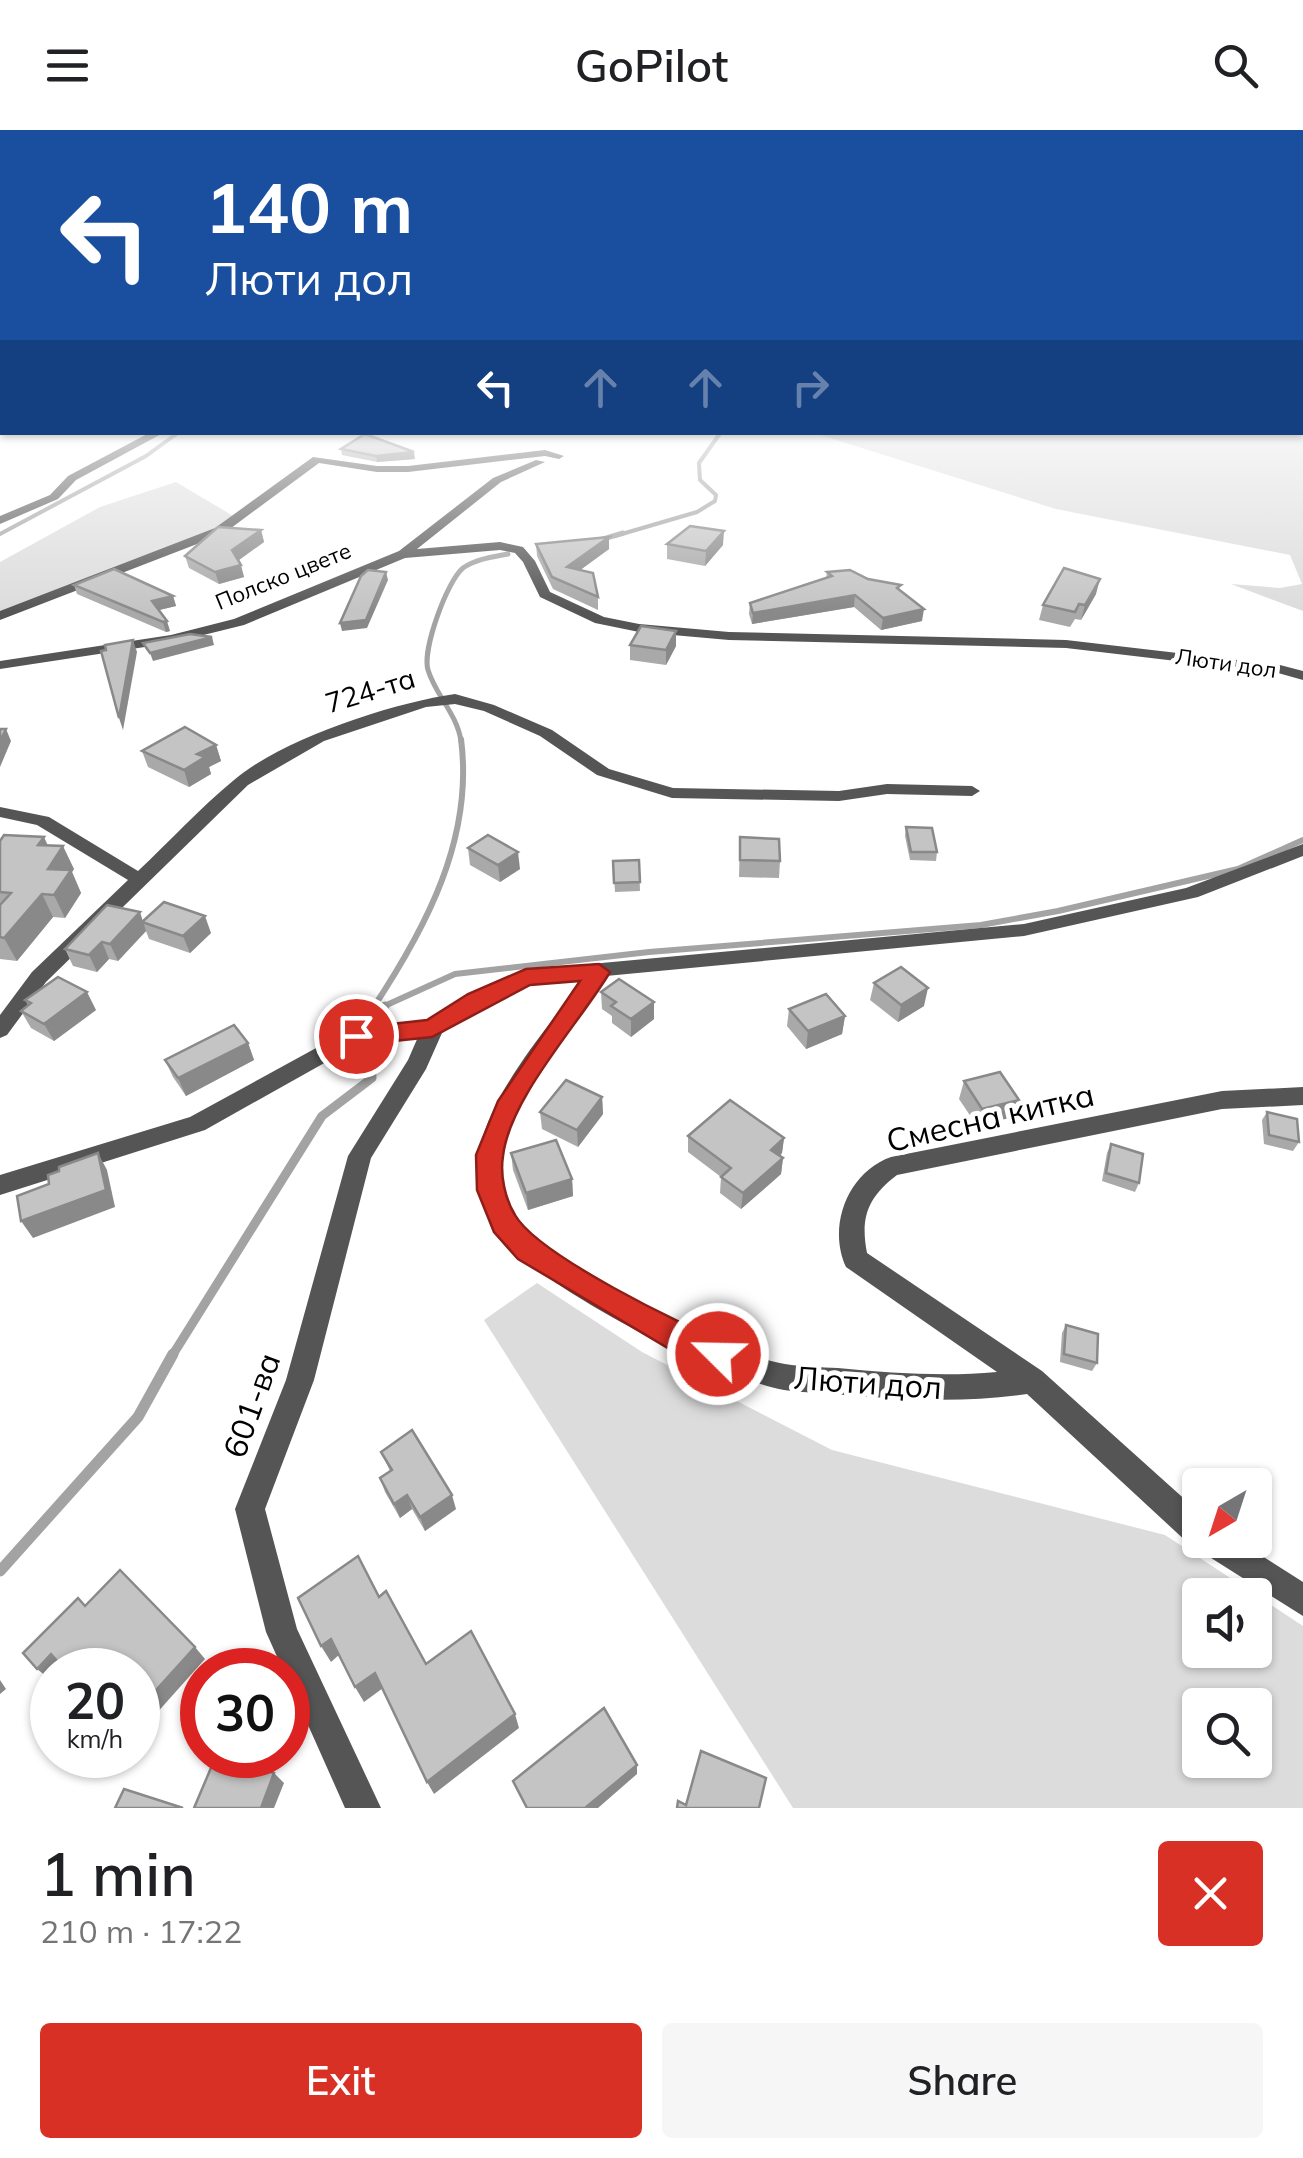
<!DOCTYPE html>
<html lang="en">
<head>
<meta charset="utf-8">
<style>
	:root { --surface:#fff; --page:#f6f6f6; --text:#202124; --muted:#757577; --accent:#d93025 }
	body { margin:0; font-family:Mulish,sans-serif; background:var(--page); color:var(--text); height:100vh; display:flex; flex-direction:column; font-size:38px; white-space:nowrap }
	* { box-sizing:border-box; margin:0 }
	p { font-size:32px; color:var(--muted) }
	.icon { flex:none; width:55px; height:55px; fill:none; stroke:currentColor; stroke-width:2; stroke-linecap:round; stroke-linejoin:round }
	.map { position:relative; height:1678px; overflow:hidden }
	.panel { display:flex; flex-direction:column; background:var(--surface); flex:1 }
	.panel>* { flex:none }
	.top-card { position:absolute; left:0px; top:0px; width:1305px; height:305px; box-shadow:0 2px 8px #0004; background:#1a4fa0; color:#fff; overflow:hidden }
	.needle { width:65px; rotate:219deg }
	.buttons { position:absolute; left:1182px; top:1338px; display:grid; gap:20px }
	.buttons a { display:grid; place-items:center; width:90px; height:90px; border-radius:10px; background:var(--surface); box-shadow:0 2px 8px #0004; font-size:50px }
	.speed { position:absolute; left:30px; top:1518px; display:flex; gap:20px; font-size:50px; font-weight:700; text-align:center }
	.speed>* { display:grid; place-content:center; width:130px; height:130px; border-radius:50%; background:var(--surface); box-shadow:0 2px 8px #0004; line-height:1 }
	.speed small { font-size:25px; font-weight:400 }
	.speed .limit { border:15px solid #d22; background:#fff; color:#111 }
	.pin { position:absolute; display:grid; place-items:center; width:85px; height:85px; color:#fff; margin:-42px; border:5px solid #fff; border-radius:50%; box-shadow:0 2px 10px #0007 }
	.me { position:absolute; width:110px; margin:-55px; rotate:293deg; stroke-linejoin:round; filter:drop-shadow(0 0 8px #0008) }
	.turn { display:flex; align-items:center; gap:35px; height:210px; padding:0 40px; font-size:45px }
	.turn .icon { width:130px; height:130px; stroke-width:2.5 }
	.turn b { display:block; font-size:70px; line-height:85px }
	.lanes { display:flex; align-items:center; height:95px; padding:0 40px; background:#0003; justify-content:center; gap:50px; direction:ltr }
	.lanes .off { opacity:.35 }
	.round { display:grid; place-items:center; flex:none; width:105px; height:105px; border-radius:10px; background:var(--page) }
	.head { display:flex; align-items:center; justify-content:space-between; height:170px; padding:0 40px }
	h1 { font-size:60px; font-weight:600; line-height:75px }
	.button { display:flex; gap:20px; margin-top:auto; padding:20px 40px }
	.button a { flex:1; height:115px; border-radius:10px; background:var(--accent); color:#fff; font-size:40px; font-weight:600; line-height:115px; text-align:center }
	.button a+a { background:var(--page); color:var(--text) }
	header { display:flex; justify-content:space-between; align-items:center; height:130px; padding:0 40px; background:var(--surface); font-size:45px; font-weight:600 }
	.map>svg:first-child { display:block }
	.green { fill:#dcdcdc; fill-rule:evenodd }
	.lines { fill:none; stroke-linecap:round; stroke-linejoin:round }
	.stream-far4 { stroke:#a3a3a3; stroke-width:4 }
	.stream-far3 { stroke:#a3a3a3; stroke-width:5 }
	.stream-far2 { stroke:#a3a3a3; stroke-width:6 }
	.stream-far1 { stroke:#a3a3a3; stroke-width:9 }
	.stream { stroke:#a3a3a3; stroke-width:11 }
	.minor { fill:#555; fill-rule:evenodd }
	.wall { fill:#a9a9a9 }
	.shaded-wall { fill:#898989 }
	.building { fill:#c4c4c4; stroke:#898989; stroke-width:2.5 }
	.route { fill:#d93025; stroke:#8d1f18; stroke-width:2.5 }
	.labels { text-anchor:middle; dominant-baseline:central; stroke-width:10; stroke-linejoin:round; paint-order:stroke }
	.far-street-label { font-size:22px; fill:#000; stroke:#fff }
	.street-label { font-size:28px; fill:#000; stroke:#fff }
	.near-street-label { font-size:32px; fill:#000; stroke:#fff }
</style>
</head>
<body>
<header><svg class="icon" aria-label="menu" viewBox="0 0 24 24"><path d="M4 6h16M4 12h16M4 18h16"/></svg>GoPilot<svg class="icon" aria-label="search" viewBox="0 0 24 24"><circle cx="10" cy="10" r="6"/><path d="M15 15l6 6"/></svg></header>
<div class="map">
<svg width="1303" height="1678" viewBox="0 0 1303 1678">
	<rect width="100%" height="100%" fill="#fff"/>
	<g class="green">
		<path d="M1303 247V481L1231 454 1280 458 1302 454 1290 425 1056 379 814 303 1302 302Z"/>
		<path d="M176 352 240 390 0 486V432L100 377Z"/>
		<path d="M537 1153 642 1222 832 1320 1165 1405 1303 1496V1678H793L484 1190ZM1200 1465H1255V1520H1200ZM1200 1575H1255V1630H1200Z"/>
	</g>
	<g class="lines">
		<g class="stream-far4">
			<path d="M0 404 146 326 179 302"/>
			<path d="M615 406 697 382 715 371 716 365 700 350 699 333 721 302"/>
		</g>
		<g class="stream-far3">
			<path d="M600 410 623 403"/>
			<path d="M461 611C457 584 436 566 428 540 422 520 447 451 463 438 476 429 493 427 508 424"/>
		</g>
		<g class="stream-far2">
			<path d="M373 878C426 798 474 708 461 609"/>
			<path d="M380 878 455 844 649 822 981 795 1058 781 1238 739 1303 710"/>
		</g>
		<g class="stream-far1">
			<path d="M371 882 375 876"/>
			<path d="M172 1226 322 986 372 948 370 883 385 876"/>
		</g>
		<path class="stream" d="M0 1441 138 1287 173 1224"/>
		<g class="minor">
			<path d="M0 247H2V250L0 251Z"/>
			<path d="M151 302H165L76 350 58 369 0 394V386L50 365 68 346Z"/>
			<path d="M545 320 564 326 559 329 545 326 408 342H377L319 333 223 404 0 490V481L215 398 313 327 377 336H408Z"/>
			<path d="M536 330 545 332 501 352 417 419 500 412 523 417 535 431 550 462 604 487 639 494 729 502 1066 510 1280 535 1303 541V550L1278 543 1066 518 729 510 639 502 595 493 540 467 523 432 515 423 500 420 405 428 244 495 171 513 0 539V531L171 505 234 489 399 421 493 348Z"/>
			<path d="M455 564 494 575 552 600 609 639 673 658 839 661 887 654 972 656 980 661 972 666 887 664 839 671 672 668 597 645 540 606 484 581 455 574 426 577 324 611 248 655 46 852 7 905 0 908V885L32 842 128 750 37 695 0 687V677L49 687 138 741C170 711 200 678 234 650 282 609 392 573 455 564Z"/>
			<path d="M1303 714V726L1198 767 1024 806 606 846C572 897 508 967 502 1029 500 1047 503 1073 514 1088 555 1141 719 1223 785 1234 803 1237 820 1237 838 1238 891 1243 944 1247 997 1242L846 1137C827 1096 848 1042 891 1027L1222 961 1303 957V975L1222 979 897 1045C868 1067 860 1087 867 1123L1042 1241 1200 1383V1410H1237L1303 1452V1486L1189 1414 1027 1264C966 1273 906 1270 845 1265 825 1263 804 1263 784 1260 715 1247 542 1159 498 1104 483 1085 477 1056 478 1032 483 970 548 897 584 849L529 854 484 874 442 903 426 939 371 1028 314 1250 265 1379 297 1499 381 1678H345L288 1550V1540H283L266 1502 235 1379 286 1250 348 1026 408 930 418 907 360 913 205 1000 0 1065V1045L190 987 349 900 428 891 470 864 526 840 1024 794 1186 758Z"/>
		</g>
	</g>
	<g class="wall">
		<path d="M341 319 415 329 377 332 342 325Z"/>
		<path d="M261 400 264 412 238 430 244 447 219 454 189 438 185 426Z"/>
		<path d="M536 414 609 419 580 440 598 467V480L553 459 537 426Z"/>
		<path d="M667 414 723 415 705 436 667 429Z"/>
		<path d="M827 442 868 449 900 460 922 491 881 500 854 477 752 494 749 484 750 473 826 448Z"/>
		<path d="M74 455 173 466 176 476 159 480 170 501 166 502 77 464Z"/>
		<path d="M1096 464 1081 490 1075 489 1070 497 1039 490 1043 475Z"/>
		<path d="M630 515 676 516 666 535 630 530Z"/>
		<path d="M216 615 221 631 209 637 211 644 189 657 148 637 142 621Z"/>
		<path d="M906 697 937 722 936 731 910 730 905 706Z"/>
		<path d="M740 707 780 731 779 748 739 747Z"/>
		<path d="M0 711 48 716 74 739 72 742 81 763 65 788 53 787 17 831 0 829Z"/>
		<path d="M468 718 520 739 500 752 470 735Z"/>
		<path d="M639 730 640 761 615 762 613 731Z"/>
		<path d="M143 791 211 803 190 823 149 809 146 801 118 831 109 829 97 842 73 836 65 819Z"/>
		<path d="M874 853 924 876 898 892 870 870Z"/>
		<path d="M601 862 654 872V889L631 907 612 893V886L602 879Z"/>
		<path d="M25 870 96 880 54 911 31 898 21 881 28 875Z"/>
		<path d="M789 879 845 886 842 904 806 919 787 896Z"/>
		<path d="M248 913 254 930 186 966 173 947 165 930Z"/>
		<path d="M964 951 1019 970 1013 987 977 996 959 969Z"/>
		<path d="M602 967 603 984 578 1017 542 999 540 982Z"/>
		<path d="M1267 982 1299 1012 1293 1021 1264 1014 1262 990Z"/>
		<path d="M688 1006 784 1008 782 1023 780 1026 783 1028 781 1044 741 1079 720 1063 721 1047 688 1022Z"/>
		<path d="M1111 1014 1139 1053 1135 1062 1102 1051 1107 1023Z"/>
		<path d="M511 1023 572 1049 573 1066 528 1080 513 1040Z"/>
		<path d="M1066 1195 1097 1233 1092 1241 1060 1232 1062 1203Z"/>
		<path d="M381 1322 456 1379 425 1401 412 1379 400 1388 385 1362 380 1348 390 1341Z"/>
	</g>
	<g class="shaded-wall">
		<path d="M414 322 415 329 377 332 376 326Z"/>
		<path d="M261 400 264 412 235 433 232 420Z"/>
		<path d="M724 401 723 415 705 436 706 421Z"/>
		<path d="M609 407V419L568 449 567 437Z"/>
		<path d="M241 435 244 447 219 454 215 442Z"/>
		<path d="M386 442 388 450 367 498 342 501 340 493Z"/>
		<path d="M1100 449 1096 464 1081 490 1085 475Z"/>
		<path d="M855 465 854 477 752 494 753 483Z"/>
		<path d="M173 466 176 476 155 481 152 471Z"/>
		<path d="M924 479 922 491 881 500 883 488Z"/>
		<path d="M167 491 170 501 166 502 163 492Z"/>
		<path d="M676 501V516L666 535V520Z"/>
		<path d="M212 507 214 515 153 531 150 523Z"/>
		<path d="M133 510 137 522 123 600 119 588Z"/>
		<path d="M6 599 11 611 0 637V611Z"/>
		<path d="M216 615 221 631 209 637 211 644 189 657 184 640 197 624Z"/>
		<path d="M44 707 54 729 63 716 74 739 72 742 81 763 65 788 54 765 38 715Z"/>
		<path d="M518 722 520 739 500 752 498 735Z"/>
		<path d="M42 764 53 787 17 831 4 808Z"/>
		<path d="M140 782 146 801 118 831 110 814Z"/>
		<path d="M205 786 211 803 190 823 183 806Z"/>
		<path d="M102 812 109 829 97 842 89 825Z"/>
		<path d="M928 858 924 876 898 892 901 875Z"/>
		<path d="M87 862 96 880 54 911 44 894Z"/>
		<path d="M654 872V889L631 907V889Z"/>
		<path d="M845 886 842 904 806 919 808 901Z"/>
		<path d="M248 913 254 930 186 966 178 948Z"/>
		<path d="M602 967 603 984 578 1017 577 1000Z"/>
		<path d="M1019 970 1013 987 977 996 982 979Z"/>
		<path d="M784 1008 782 1023 769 1036 771 1020Z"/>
		<path d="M98 1023 107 1040 115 1077 33 1108 21 1091Z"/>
		<path d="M783 1028 781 1044 741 1079 743 1063Z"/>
		<path d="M572 1049 573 1066 528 1080 526 1063Z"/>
		<path d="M407 1365 412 1379 400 1388 394 1374Z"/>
		<path d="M452 1365 456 1379 425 1401 420 1387Z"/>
		<path d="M331 1509 340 1524 331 1532 321 1516Z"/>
		<path d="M195 1517 205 1529 138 1604V1580Z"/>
		<path d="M51 1524 65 1536 61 1540H52L51 1550 37 1539Z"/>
		<path d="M375 1543 383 1558 364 1572 355 1557Z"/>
		<path d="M0 1550 6 1559 0 1564Z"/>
		<path d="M515 1584 519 1598 434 1664 427 1652Z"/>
		<path d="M637 1635V1644L598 1678H585Z"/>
		<path d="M274 1643 284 1653 274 1678H261Z"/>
	</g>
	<g class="building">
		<path d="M365 304 414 322 376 326 341 319Z"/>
		<path d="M690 396 724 401 706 421 667 414Z"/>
		<path d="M218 397 261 400 232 420 241 435 215 442 185 426Z"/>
		<path d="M609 407 567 437 593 443 598 467 552 447 536 414Z"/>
		<path d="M1064 438 1100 449 1085 475 1079 474 1075 482 1043 475Z"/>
		<path d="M114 439 173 466 152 471 167 491 163 492 74 455Z"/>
		<path d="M368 440 386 442 366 490 340 493 361 446Z"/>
		<path d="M850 440 868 449 901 455 897 458 924 479 883 488 855 465 753 483 750 473 832 446 827 442Z"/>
		<path d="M641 496 676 501 666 520 630 515Z"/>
		<path d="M190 504 212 507 150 523 143 513Z"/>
		<path d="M133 510 119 588 101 521 106 520 105 515Z"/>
		<path d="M185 597 216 615 197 624 205 627 184 640 142 621Z"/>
		<path d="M0 599H6L0 611Z"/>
		<path d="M906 697 932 698 937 722H911Z"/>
		<path d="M4 705 44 707 38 715 63 716 48 739 71 740 54 765 42 764 4 808 0 807V775L11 763 0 762V711Z"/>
		<path d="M488 705 518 722 498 735 468 718Z"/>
		<path d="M740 707 779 709 780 731 740 730Z"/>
		<path d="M639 730 640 752 614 753 613 731Z"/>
		<path d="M164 772 205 786 183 806 142 792Z"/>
		<path d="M107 775 140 782 110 814 102 812 89 825 65 819Z"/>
		<path d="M901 837 928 858 901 875 874 853Z"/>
		<path d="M58 847 87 862 44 894 21 881 31 873 25 870Z"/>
		<path d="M619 849 654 872 631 889 611 876 616 872 601 862Z"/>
		<path d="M826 864 845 886 808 901 789 879Z"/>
		<path d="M234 895 248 913 178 948 165 930Z"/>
		<path d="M1000 942 1019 970 982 979 964 951Z"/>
		<path d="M566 950 602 967 577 1000 540 982Z"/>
		<path d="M730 970 784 1008 771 1020 783 1028 743 1063 721 1047 731 1038 688 1006Z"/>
		<path d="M1267 982 1297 989 1299 1012 1269 1005Z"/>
		<path d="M556 1010 572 1049 526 1063 511 1023Z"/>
		<path d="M1111 1014 1143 1024 1139 1053 1106 1043Z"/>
		<path d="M98 1023 106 1060 21 1091 17 1066 49 1054 48 1045 59 1041V1037Z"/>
		<path d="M1066 1195 1098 1204 1097 1233 1064 1224Z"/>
		<path d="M412 1300 452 1365 420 1387 407 1365 394 1374 380 1348 392 1340 381 1322Z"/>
		<path d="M358 1426 379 1467 386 1461 426 1534 471 1501 515 1584 427 1652 375 1543 355 1557 331 1509 321 1516 298 1468Z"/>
		<path d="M120 1440 195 1517 138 1580V1540H65L51 1524 37 1539 23 1523 78 1468 85 1476Z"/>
		<path d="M604 1578 637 1635 585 1678H527L513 1651Z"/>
		<path d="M701 1621 766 1648 759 1678H677L678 1671 686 1675Z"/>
		<path d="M216 1626 274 1643 261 1678H194Z"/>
		<path d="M124 1659 183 1678H115Z"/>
	</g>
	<linearGradient id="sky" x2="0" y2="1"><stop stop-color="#8cadcc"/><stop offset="0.51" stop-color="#fff"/><stop offset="1" stop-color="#fff" stop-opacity="0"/></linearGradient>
	<rect width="1303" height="482" fill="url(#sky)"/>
	<path class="route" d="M599 834 610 842C579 894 510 967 503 1026 500 1045 505 1069 515 1085 538 1125 683 1196 729 1214L734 1224 729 1235 718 1239 678 1224 518 1129 494 1102 477 1060 476 1025 498 971 580 851 530 855 432 907 356 915 344 906 356 898 427 890 468 864 526 839Z"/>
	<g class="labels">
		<g class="far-street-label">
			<text transform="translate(283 446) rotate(-22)">Полско цвете</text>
			<text transform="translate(1226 533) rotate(8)">Люти дол</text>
		</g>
		<g class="street-label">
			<text transform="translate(370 560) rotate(-17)">724-та</text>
		</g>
		<g class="near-street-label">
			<text transform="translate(990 987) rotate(-13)">Смесна китка</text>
			<text transform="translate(868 1252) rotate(4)">Люти дол</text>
			<text transform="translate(251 1275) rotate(-70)">601-ва</text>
		</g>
	</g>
</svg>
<div class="buttons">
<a><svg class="needle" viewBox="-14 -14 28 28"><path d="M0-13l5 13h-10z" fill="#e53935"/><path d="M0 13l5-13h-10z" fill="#757577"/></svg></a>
<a><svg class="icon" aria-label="sound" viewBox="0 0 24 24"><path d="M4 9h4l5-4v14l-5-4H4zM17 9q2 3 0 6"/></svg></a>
<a><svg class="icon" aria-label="search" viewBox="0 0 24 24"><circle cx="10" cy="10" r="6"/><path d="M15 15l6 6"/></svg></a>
</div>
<div class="speed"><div>20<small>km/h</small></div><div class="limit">30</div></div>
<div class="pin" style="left:356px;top:906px;background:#d93025"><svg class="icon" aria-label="arrive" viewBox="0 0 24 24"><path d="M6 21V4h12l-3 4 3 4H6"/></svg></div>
<svg class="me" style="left:718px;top:1224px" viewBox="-20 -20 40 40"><circle r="17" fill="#d93025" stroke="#fff" stroke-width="3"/><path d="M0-11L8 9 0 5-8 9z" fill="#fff"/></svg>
<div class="top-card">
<div class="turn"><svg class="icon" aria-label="left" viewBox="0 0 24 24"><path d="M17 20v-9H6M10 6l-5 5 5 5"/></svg><div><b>140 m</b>Люти дол</div></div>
<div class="lanes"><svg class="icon" aria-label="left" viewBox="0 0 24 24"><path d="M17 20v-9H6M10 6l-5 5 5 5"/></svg><svg class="icon off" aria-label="ahead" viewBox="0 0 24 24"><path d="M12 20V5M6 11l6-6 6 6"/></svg><svg class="icon off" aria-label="ahead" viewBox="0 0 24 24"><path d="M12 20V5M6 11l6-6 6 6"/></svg><svg class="icon off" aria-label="right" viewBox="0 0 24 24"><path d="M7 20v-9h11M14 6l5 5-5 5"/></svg></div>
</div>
</div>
<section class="panel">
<div class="head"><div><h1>1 min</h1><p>210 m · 17:22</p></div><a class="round" style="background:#d93025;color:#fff"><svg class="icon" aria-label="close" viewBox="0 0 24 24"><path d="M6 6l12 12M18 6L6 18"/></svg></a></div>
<div class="button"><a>Exit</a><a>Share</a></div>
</section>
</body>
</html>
